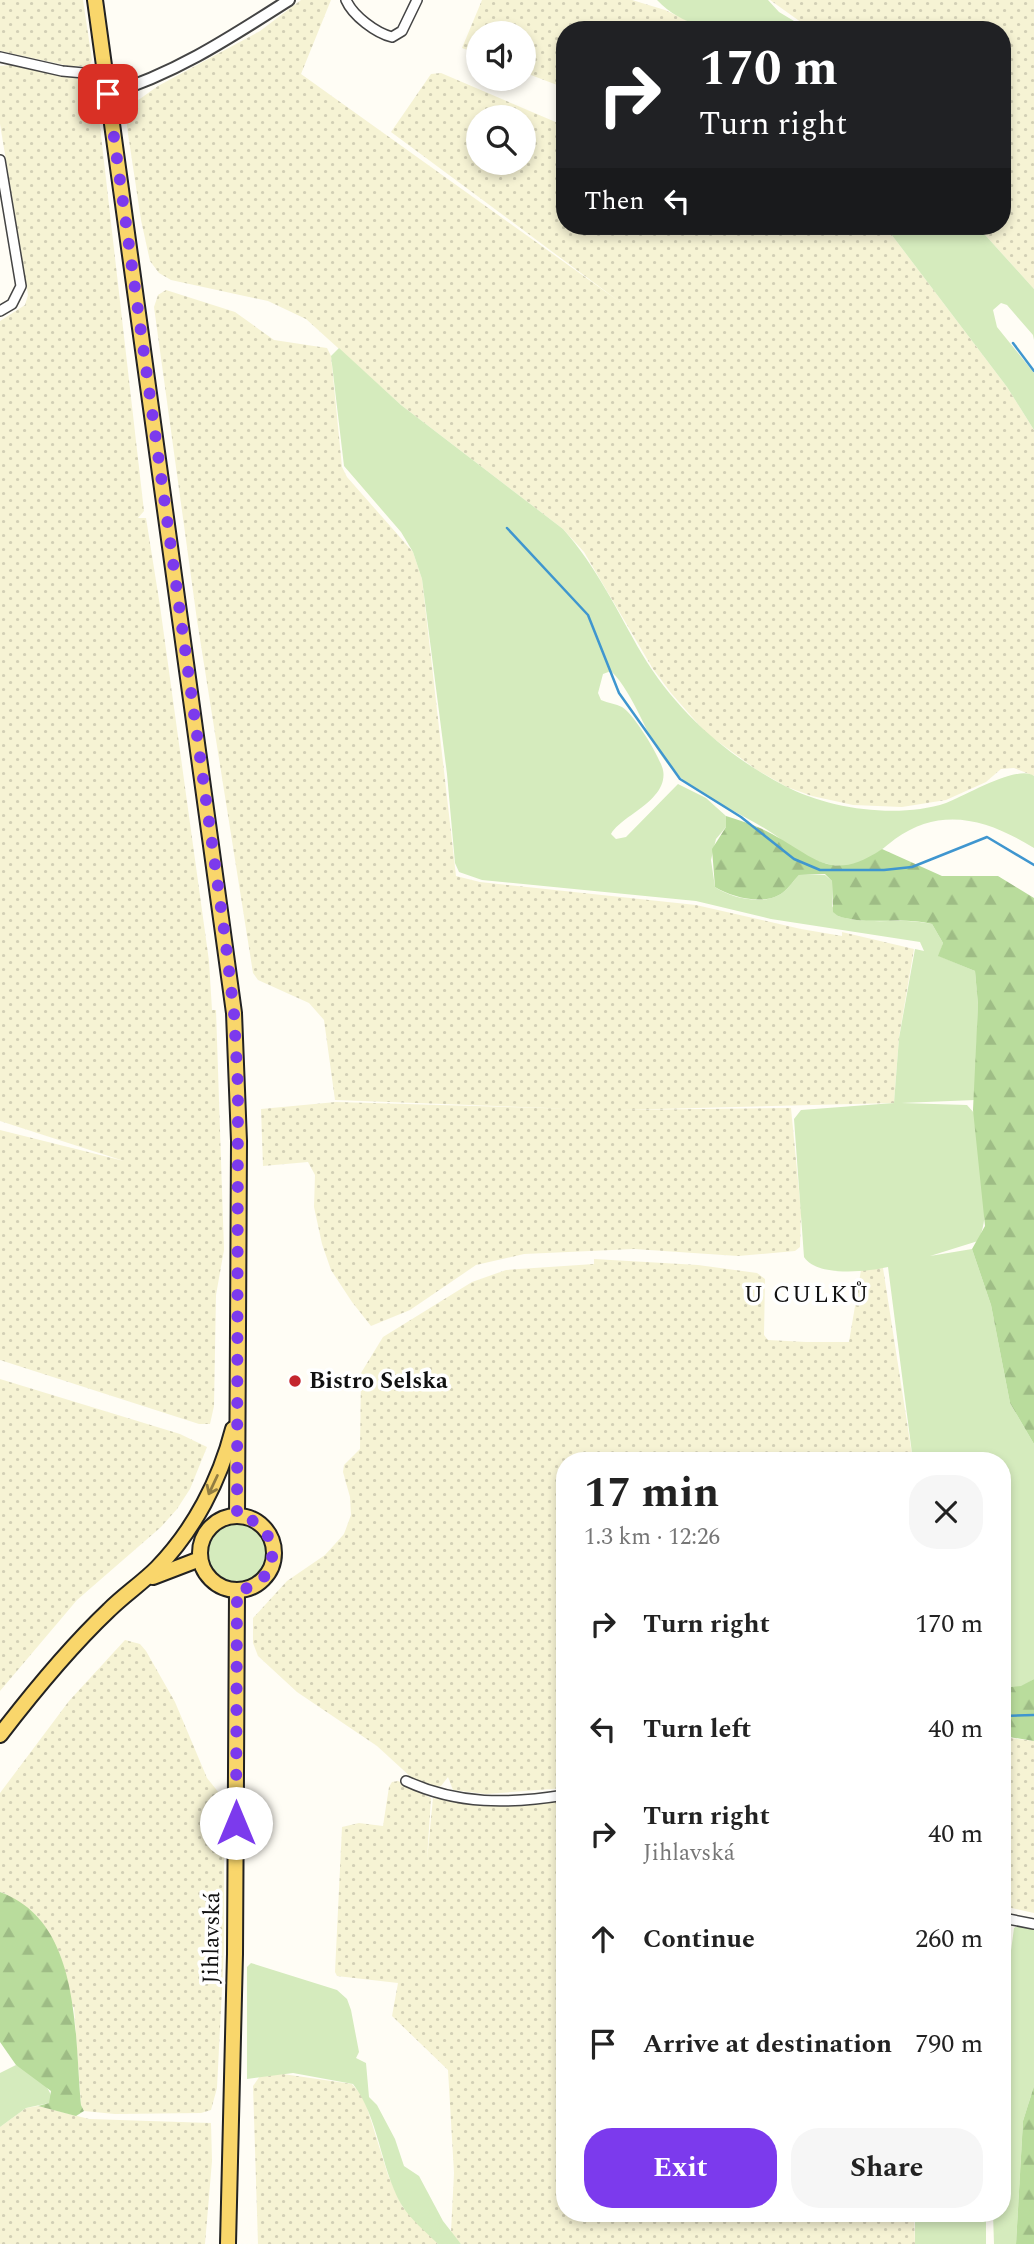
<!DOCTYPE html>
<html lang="en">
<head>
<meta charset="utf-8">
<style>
	:root { --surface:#fff; --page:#f6f6f6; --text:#222; --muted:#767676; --accent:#7c3aed }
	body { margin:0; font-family:Spectral,serif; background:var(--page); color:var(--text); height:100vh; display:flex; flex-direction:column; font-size:26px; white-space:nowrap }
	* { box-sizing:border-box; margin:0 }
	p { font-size:23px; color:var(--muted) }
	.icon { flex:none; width:38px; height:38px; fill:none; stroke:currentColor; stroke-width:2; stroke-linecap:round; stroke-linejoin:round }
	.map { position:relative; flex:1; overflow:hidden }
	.details { position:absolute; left:556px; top:1452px; width:455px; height:770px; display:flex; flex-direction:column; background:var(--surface); border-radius:28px; box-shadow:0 4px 10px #0003 }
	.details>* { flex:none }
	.top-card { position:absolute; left:556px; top:21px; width:455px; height:214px; border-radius:28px; box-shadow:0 4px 10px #0003; background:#202124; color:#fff; overflow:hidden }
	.controls { position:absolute; left:466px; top:21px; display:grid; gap:14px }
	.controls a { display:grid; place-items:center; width:70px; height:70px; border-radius:50%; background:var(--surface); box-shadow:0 4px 10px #0003; font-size:35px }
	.pin { position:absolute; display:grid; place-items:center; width:60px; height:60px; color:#fff; margin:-30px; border-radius:14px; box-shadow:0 4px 10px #0006 }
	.me { position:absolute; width:77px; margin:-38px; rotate:0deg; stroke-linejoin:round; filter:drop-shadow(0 0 5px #0008) }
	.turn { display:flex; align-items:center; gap:24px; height:147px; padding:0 28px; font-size:32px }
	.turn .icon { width:91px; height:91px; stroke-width:2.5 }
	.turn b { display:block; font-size:49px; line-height:60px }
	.then { display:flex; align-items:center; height:66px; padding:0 28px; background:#0003; gap:14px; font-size:26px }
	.round { display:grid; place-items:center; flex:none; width:74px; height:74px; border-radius:28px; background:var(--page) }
	.headline { display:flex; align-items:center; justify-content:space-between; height:119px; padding:0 28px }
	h1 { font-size:42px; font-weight:700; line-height:52px }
	.cta { display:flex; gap:14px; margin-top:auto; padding:14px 28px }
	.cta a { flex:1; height:80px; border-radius:28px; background:var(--accent); color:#fff; font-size:28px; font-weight:700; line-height:80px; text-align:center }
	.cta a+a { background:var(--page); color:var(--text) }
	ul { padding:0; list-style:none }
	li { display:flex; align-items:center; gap:21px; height:105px; padding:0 28px }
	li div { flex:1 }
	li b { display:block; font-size:26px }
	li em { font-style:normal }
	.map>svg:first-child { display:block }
	.farmland { fill:url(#farmland-dots); fill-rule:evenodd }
	.grass { fill:#d5ebbd }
	.forest { fill:url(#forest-firs) }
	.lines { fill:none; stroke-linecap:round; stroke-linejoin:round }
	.stream { stroke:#3f96cf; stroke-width:2.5 }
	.minor-casing { stroke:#444; stroke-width:12 }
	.tertiary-casing { stroke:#444; stroke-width:14 }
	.primary-casing { stroke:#222; stroke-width:18 }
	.minor { stroke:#fff; stroke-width:9 }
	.tertiary { stroke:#fff; stroke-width:10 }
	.primary { stroke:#f9d66b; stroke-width:14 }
	.oneway { stroke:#917d42 }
	.route { stroke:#7c3aed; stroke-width:12; stroke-dasharray:0 21.6 }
	.poi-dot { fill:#c4262e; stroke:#fff; stroke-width:2.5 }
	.labels { text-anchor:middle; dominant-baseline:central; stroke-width:7; stroke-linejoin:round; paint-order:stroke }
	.poi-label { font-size:23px; font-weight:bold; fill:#111; stroke:#fff; text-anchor:start }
	.street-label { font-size:23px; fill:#111; stroke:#fff }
	.neighbourhood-label { font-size:24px; letter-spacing:2px; fill:#111; stroke:#fff }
</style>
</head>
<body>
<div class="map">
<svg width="1034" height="2244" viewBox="0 0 1034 2244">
	<defs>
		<pattern id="farmland-dots" width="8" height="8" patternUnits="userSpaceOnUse" patternTransform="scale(1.75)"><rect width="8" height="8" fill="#f6f3d4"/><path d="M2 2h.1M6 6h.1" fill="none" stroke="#d2cfb5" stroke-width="1.8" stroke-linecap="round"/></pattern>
		<pattern id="forest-firs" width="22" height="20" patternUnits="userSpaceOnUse" patternTransform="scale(1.75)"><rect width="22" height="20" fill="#b9dc9c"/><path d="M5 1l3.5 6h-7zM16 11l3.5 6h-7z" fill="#9ebc85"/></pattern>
	</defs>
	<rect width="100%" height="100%" fill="#fffdf5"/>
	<g class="farmland">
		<path d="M0 0H83L92 60 89 66H69L0 51Z"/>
		<path d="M301 0H331L301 74 620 302 391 132 431 74 441 73 565 126V226H885L1007 387 1034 430V776L1014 768 1001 769 986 782 946 800 902 807 853 805 812 796 787 787 757 770 706 733 671 693 653 669 584 552 563 529 401 405 306 319 268 301 171 280 159 273 150 261 141 220 127 127V108L158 86 260 31ZM478 117H523V163H478Z"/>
		<path d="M482 0H632L665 10 707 30H565V88L523 72V33H478V54L462 48Z"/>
		<path d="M770 0H1034V289L977 226H1003V30H812Z"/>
		<path d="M10 65 85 80 93 87 98 109 144 511 138 518H146L160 606 209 961 212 1010H216L224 1250 216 1295 214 1406 210 1424H199L0 1360V1130L124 1161 0 1121V321L25 305 28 295 0 124V66Z"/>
		<path d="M166 290 235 312 274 340 327 348 331 356 342 467 347 477 413 552 422 579 456 876 480 882 696 905 801 929 842 936V932L914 949 899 1037 894 1103 618 1110 791 1108 801 1212 800 1247 795 1251 738 1256 634 1249 524 1254 476 1265 410 1310 371 1326 352 1302 331 1270 322 1244 314 1207 315 1175 308 1162 263 1166 261 1109 336 1102 575 1109 335 1100 324 1020 309 1003 258 980 253 973 197 620 154 307 158 295Z"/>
		<path d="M594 1259 698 1265 757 1273 765 1279 764 1335 768 1340 806 1342H849L861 1270 883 1268 913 1461H565V1788L486 1794 453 1790 448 1777 441 1786 428 1788 413 1779 377 1746 297 1692 258 1656 253 1643V1618L287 1581 325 1555 344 1534 351 1515 350 1497 343 1472 344 1465 360 1449 361 1373 383 1337 472 1282 506 1270 594 1264Z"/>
		<path d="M0 1379 180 1434 207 1447 190 1489 177 1509 161 1527 77 1600 0 1691Z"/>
		<path d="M125 1640 140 1644 146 1651 175 1702 207 1778 224 1799V1949L217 2088 211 2110 201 2113 115 2114 84 2111 81 2105 74 2008 6 1894 0 1892V1793L69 1701Z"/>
		<path d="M1003 1737 1034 1741V1913L1003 1906Z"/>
		<path d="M398 1781 431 1798 427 1860 433 1798 456 1801 565 1796V2214H914L915 2244H461L451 2232 454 2173 448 2070 392 2016 398 1983 337 1976 335 1972 342 1827 359 1823 383 1826 389 1787 392 1782Z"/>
		<path d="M276 2073 352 2084 364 2098 388 2175 402 2206 438 2244H258L253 2086 260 2076Z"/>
		<path d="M38 2106 89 2119 211 2123 212 2161 205 2244H0V2127L26 2108Z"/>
	</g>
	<g class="grass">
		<path d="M657 0H768L779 12 799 24 796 30C747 30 694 39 657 0Z"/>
		<path d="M885 226H977L1034 289V340L1033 335 1007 305 1001 303 993 310 997 327 1034 373V430L1007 387Z"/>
		<path d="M339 348 401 405 563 529C597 567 617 611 642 654 676 711 727 756 785 786 829 809 898 819 946 803 965 796 1018 764 1034 776V848C989 820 942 805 895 839 882 849 866 864 850 866 836 867 820 863 808 857 795 851 784 841 772 833 744 815 712 802 685 781 649 755 641 701 611 671L603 674 598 693 601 700C608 703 616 704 622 707 634 714 660 757 663 770 665 779 661 789 655 795 645 808 617 822 611 834L616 839 626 837 678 784 706 798 726 816V827L716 839 711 860 715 887C731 898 762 905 779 895 787 891 793 881 799 875H825L832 881V906L838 916C868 926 901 917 932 924L943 943 939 956 975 971 978 1005 975 1100 901 1103 967 1105 975 1114C979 1148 994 1211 978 1241L930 1256 972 1249 991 1305 1010 1403 1034 1444V1679L1021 1687 1003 1688V1461H913L888 1267C866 1272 817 1277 804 1257L794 1119 801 1110 894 1103 899 1038 915 949 924 951 920 942 771 919 696 901 482 880 459 872 455 863 447 774 422 579 413 552 401 532 344 466 331 356Z"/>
		<circle cx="237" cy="1553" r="29"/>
		<path d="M1019 1925 1034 1927V2086L1023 2121 1016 2244H994L993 2214H1003C1003 2119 1000 2022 1014 1928Z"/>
		<path d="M251 1963 337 1990 347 1999 351 2010 359 2052 356 2058 366 2063 369 2097 377 2105 395 2139 404 2166 419 2176 443 2221 461 2244H438C426 2232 410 2219 401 2204 380 2166 379 2118 353 2084L293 2073 247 2079V1967Z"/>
		<path d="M16 2065C31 2072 49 2083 52 2099L49 2103 26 2108 0 2127V2073Z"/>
		<rect x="915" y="2214" width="71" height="30"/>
	</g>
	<g class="forest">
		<path d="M726 816C741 821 758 826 772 834 816 858 832 883 882 849L942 876H998L1034 898V1444L1010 1403 991 1305 972 1249 985 1226 973 1110 978 1005 975 971 938 956 943 943 932 924C901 916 868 926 838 916L833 912 832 881 825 874 799 875C793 881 787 891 779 895 762 905 731 897 715 887L712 849 726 827Z"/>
		<path d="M1034 1679V1741L1003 1736V1688L1021 1686Z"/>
		<path d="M0 1892C82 1922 74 2034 81 2105L84 2111 76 2116 38 2106 49 2103 51 2091 16 2065 0 2042Z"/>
		<path d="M1034 2086V2244H1016L1023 2121Z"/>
	</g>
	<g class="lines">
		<g class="stream">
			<path d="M1013 343 1034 371"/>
			<path d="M507 528 588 615 619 693 680 779 741 817 794 859 820 870H884L912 867 987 837 1034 865"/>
			<path d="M1003 1716 1034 1715"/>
		</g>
		<g class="minor-casing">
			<g id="minor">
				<path d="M346 0C353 16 376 33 392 37L402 31 417 0"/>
				<path d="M0 57 62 71 106 75"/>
				<path d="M0 160 21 286 12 304 0 311"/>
				<path d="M406 1781C458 1805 509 1804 565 1795"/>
				<path d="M1003 1918 1034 1924"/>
			</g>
		</g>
		<g class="tertiary-casing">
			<path id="tertiary" d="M108 94C175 74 231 37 289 0"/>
		</g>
		<g class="primary-casing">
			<g id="primary">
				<path d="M95 0 234 1013 239 1141 237 1516"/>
				<circle cx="237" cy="1553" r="37"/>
				<path d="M153 1577 200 1559"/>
				<path d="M0 1735C33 1692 69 1648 109 1610 124 1595 142 1583 157 1568 194 1530 220 1480 233 1429"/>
				<path d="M228 2244 235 1954 237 1590"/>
			</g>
		</g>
		<use href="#minor" class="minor"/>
		<use href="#tertiary" class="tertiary"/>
		<use href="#primary" class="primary"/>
	</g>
	<defs><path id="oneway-shaft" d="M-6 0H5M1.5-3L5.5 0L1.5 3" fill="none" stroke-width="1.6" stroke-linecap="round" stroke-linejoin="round" transform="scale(1.75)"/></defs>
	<use class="oneway" href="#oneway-shaft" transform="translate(213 1485) rotate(115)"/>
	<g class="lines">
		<path class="route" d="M108 94 225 937 234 1013 238 1087 237 1516C284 1522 284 1586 237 1590L236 1823"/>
	</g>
	<circle class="poi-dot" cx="295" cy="1381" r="7"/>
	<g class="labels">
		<g class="poi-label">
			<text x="309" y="1381">Bistro Selska</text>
		</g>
		<g class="street-label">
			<text transform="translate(212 1938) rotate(-89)">Jihlavská</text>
		</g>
		<g class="neighbourhood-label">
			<text x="807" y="1295">U CULKŮ</text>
		</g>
	</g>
</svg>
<div class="controls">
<a><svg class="icon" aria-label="sound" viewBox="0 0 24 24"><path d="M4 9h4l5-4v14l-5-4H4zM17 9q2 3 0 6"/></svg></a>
<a><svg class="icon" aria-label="search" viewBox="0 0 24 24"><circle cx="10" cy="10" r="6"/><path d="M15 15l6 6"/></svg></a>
</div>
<div class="pin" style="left:108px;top:94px;background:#d93025"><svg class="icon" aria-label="arrive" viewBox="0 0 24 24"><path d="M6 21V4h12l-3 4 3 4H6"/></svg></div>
<svg class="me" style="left:236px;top:1823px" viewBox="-20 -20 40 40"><circle r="19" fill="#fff"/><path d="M0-13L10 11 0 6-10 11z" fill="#7c3aed"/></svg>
<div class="top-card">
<div class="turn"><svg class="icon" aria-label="right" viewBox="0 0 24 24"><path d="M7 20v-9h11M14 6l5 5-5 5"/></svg><div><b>170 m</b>Turn right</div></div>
<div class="then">Then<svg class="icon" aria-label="left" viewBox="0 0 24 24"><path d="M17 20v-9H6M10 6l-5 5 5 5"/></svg></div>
</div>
<section class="details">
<div class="headline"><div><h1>17 min</h1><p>1.3 km · 12:26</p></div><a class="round"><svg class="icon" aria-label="close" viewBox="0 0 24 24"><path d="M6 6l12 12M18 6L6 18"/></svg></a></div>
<ul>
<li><svg class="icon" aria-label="right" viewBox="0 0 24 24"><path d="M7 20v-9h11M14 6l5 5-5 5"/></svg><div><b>Turn right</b></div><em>170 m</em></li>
<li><svg class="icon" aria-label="left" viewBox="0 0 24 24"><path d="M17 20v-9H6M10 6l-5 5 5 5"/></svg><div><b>Turn left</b></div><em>40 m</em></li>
<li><svg class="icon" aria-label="right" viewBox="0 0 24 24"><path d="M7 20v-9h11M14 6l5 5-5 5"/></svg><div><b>Turn right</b><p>Jihlavská</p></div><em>40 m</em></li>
<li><svg class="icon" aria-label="ahead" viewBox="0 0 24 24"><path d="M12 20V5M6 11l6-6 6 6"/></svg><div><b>Continue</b></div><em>260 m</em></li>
<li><svg class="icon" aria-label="arrive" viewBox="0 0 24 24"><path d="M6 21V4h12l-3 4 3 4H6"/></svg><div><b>Arrive at destination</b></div><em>790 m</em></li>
</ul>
<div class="cta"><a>Exit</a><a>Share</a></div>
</section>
</div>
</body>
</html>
